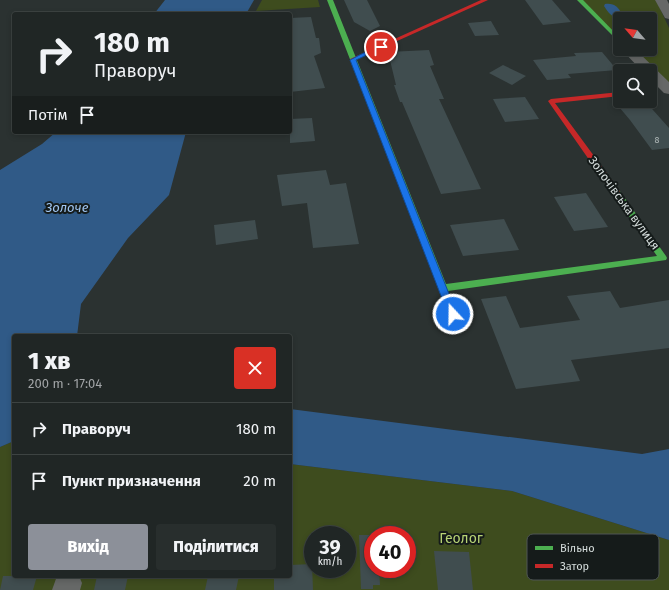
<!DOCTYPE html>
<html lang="uk">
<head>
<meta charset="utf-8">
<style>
	:root { --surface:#202625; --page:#282e2d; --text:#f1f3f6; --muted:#a2a5a7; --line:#3d4342; --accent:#8c9099 }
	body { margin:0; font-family:"Fira Sans",sans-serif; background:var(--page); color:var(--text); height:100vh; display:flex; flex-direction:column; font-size:15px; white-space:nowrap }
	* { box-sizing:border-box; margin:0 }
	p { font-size:13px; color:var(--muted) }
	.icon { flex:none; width:22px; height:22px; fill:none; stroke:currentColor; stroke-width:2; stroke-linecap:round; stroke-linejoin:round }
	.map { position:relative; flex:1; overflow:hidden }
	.drawer { position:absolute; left:12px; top:334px; width:280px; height:244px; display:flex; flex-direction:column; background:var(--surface); border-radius:4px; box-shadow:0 2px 6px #0003,0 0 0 1px var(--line) }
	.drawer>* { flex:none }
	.banner { position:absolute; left:12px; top:12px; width:280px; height:122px; border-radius:4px; box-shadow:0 2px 6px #0003,0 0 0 1px var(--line); background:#202625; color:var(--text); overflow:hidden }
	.needle { width:26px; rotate:298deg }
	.fabs { position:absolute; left:613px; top:12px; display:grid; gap:8px }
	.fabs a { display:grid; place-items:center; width:44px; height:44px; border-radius:4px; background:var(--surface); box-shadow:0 2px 6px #0003,0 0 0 1px var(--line); font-size:20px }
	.speed { position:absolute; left:304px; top:526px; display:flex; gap:8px; font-size:20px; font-weight:700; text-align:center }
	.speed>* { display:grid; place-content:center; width:52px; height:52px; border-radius:50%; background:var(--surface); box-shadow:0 2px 6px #0003,0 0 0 1px var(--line); line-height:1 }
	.speed small { font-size:10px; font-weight:400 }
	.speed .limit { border:6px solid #d22; background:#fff; color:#111 }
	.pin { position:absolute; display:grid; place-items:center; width:34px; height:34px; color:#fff; margin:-17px; border:2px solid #fff; border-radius:50%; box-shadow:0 1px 4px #0007 }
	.me { position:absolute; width:44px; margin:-22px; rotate:339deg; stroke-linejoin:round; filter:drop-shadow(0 0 3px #0008) }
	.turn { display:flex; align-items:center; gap:14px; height:84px; padding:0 16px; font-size:18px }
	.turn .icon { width:52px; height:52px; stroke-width:2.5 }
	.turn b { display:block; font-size:28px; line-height:34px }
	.then { display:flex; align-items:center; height:38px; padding:0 16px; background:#0003; gap:8px; font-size:15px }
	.round { display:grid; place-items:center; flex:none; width:42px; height:42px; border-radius:4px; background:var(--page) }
	.summary { display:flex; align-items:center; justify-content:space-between; height:68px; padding:0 16px }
	h1 { font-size:24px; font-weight:800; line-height:30px }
	.action { display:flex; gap:8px; margin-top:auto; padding:8px 16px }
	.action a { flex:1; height:46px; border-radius:4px; background:var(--accent); color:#fff; font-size:16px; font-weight:800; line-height:46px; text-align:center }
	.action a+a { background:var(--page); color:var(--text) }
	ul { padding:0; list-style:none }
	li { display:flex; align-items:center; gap:12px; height:52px; padding:0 16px; border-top:1px solid var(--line) }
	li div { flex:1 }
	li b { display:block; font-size:15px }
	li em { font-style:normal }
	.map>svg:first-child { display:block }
	.green { fill:#3e4c1e; fill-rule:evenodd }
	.water { fill:#305a87 }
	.building { fill:#404d4f }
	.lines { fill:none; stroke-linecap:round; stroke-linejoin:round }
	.street { fill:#666867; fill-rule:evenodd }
	.fast { fill:#4caf50; fill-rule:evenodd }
	.jam { fill:#c62828; fill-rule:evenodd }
	.route { fill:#1a73e8; stroke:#114b97 }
	.labels { text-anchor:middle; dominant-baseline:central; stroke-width:4; stroke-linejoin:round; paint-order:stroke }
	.far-number-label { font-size:9px; fill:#afb8b8 }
	.street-label { font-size:12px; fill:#d4dcdb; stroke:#151b1a }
	.water-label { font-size:13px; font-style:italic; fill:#9fc5f1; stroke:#151b1a }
	.near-park-label { font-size:14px; fill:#b7d375; stroke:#151b1a }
	.key { fill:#151b1a; stroke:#4e5554; stroke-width:1 }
	.key-label { font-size:11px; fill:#d4dcdb }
</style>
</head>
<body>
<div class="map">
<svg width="669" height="590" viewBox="0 0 669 590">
	<rect width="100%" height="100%" fill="#2b3231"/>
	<g class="green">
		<path d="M262 0H318L320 7 256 11Z"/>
		<path d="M582 0H656L669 28V90L629 49H650V19H620V40Z"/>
		<path d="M14 441V576H290V464L512 491 669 540V590H0V447ZM313 535H347V569H313ZM373 535H407V569H373Z"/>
	</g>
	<g class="water">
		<path d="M165 0H254L246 14H154Z"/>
		<path d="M605 4C614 3 618 6 622 15L619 18C612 18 608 12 604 6Z"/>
		<path d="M56 132H186L169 195 128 238 81 304 77 336H14V441L0 447V170L42 144Z"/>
		<path d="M290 409 642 454 669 449V540L512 491 290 464Z"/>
	</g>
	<g class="building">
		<path d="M344 0H367L380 26 370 31 354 22Z"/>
		<path d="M525 0H552L571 22 543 25Z"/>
		<path d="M311 17 316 38H319L321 53 314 56 325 88 290 92V71L292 70 290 18Z"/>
		<path d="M491 21 499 35 475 36 468 23Z"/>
		<path d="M429 50 434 65 430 66 444 99H439L481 189 441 194 402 102H400L394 85H396L388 52Z"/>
		<path d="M602 52 617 70 568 74 571 78 547 80 533 60 576 56 574 53Z"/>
		<path d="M503 65 526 76 512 85 489 73Z"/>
		<path d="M525 97 539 119 505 122 493 99Z"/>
		<path d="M614 101H645L669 128V148L652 150 630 120Z"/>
		<path d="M312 118 315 141 290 143V119Z"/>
		<path d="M326 170 330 185 346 183 359 244 313 248 307 203 282 206 277 175Z"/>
		<path d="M586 193 608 227 574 231 554 197Z"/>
		<path d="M504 219 519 250 463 256 450 225Z"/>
		<path d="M255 220 258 239 216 245 214 225Z"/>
		<path d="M610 291 620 308 669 300V348L571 360 580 381 516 389 481 299 506 296 520 328 580 320 567 296Z"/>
		<path d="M359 535H373V569H379L380 585H373V589H361Z"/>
		<path d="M434 551 469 552 473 590H438Z"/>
		<path d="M312 564 313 590H274V576H290V565Z"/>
		<path d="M3 576H37L33 590H0Z"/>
		<path d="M97 576H128L125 590H94Z"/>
		<path d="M208 576H239L236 590H205Z"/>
	</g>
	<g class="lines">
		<g class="street">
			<path d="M655 0H667L669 4V19L665 18Z"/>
			<path d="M621 49H635L669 82V94L664 93 650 79V71H642Z"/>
			<path d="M57 576H79L82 583 80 590H52Z"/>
		</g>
		<g class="fast">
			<path d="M327 0H333L446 284 657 256 612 192 616 189 619 190 666 256 667 258 666 260 448 291 458 314 456 317H450Z"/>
			<path d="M577 0H583L620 38V43Z"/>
		</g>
		<g class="jam">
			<path d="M481 0H488L355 60 350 59Z"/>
			<path d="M620 92V96L555 103 619 190 620 192 616 195 613 194 548 101 551 99Z"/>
		</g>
	</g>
	<path class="route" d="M379 45 384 47 356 60 457 314 456 317H449L448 314 350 60Z"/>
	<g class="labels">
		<g class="far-number-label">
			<text x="657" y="140">8</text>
		</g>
		<g class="street-label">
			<text transform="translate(624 203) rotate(54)">Золочівська вулиця</text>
		</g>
		<g class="water-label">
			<text x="67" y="207">Золоче</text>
		</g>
		<g class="near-park-label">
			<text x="461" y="538">Геолог</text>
		</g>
	</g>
	<rect x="527" y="534" width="132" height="46" rx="6" class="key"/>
	<rect x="535" y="546" width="18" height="4" fill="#4caf50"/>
	<rect x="535" y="564" width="18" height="4" fill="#c62828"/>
	<g class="key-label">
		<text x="560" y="552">Вільно</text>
		<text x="560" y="570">Затор</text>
	</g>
</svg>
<div class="fabs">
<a><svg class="needle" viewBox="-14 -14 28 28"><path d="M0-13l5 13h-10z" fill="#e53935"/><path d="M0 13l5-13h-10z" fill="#a2a5a7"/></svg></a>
<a><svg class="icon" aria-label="search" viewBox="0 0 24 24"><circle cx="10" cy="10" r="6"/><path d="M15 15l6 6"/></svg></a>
</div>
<div class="speed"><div>39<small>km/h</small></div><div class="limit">40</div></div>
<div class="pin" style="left:381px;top:47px;background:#d93025"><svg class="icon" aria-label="arrive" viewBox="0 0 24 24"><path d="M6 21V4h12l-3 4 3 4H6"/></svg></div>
<svg class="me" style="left:453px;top:314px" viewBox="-20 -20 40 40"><circle r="17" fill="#1a73e8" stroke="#fff" stroke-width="3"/><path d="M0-11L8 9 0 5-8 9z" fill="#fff"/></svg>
<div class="banner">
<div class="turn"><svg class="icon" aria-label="right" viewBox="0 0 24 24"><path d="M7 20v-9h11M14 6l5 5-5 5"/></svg><div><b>180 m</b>Праворуч</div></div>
<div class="then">Потім<svg class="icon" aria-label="arrive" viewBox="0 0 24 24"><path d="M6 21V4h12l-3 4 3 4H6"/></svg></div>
</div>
<section class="drawer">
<div class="summary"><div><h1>1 хв</h1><p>200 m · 17:04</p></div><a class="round" style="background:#d93025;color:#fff"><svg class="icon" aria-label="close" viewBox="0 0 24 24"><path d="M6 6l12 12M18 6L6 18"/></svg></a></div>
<ul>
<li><svg class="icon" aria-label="right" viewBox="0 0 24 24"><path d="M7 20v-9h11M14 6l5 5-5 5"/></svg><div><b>Праворуч</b></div><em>180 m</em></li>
<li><svg class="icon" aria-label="arrive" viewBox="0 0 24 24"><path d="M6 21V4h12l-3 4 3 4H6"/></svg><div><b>Пункт призначення</b></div><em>20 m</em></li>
</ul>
<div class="action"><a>Вихід</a><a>Поділитися</a></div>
</section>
</div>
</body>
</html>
